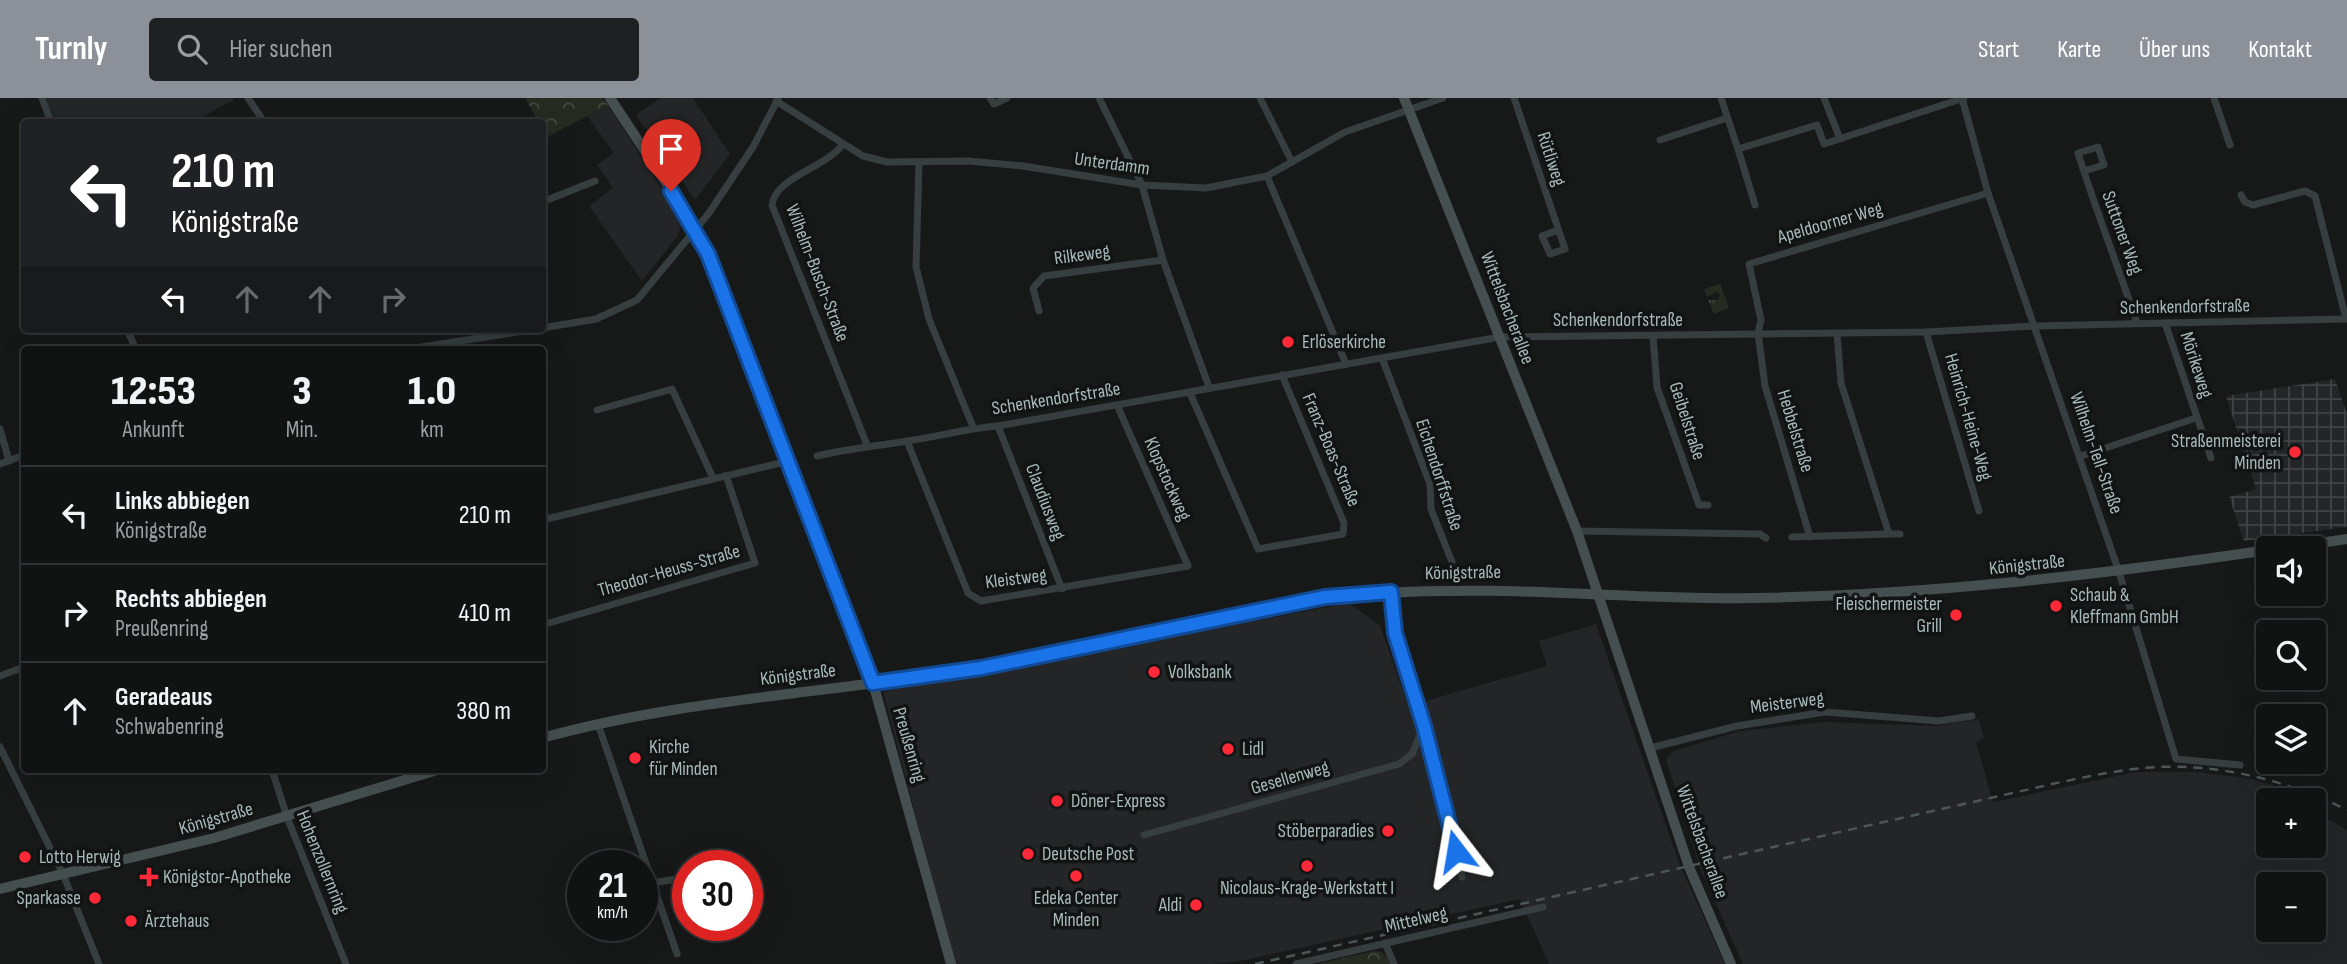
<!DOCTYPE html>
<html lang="de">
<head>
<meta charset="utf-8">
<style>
	:root { --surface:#111313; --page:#1e2021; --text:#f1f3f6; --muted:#9c9ea0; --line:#303233; --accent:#8c9099 }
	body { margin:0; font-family:"Sofia Sans Condensed",sans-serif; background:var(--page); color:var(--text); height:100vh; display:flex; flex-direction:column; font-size:26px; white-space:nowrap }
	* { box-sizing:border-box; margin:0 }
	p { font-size:23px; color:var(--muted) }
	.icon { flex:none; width:38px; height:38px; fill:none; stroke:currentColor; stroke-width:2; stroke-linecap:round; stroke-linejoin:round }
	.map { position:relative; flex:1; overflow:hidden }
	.drawer { position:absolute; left:21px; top:248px; width:525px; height:427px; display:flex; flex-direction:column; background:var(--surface); border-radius:7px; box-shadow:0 7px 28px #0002,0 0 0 2px var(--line) }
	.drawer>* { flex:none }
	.guide { position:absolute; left:21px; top:21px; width:525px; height:214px; border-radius:7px; box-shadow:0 7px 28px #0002,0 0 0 2px var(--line); background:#202124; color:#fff; overflow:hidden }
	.controls { position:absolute; left:2256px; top:438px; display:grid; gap:14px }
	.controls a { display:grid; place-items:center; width:70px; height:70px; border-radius:7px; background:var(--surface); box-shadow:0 7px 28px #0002,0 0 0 2px var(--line); font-size:35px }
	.speed { position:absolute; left:567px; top:752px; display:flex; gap:14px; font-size:35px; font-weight:700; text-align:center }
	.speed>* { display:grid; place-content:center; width:91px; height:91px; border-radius:50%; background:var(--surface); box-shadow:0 7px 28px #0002,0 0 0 2px var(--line); line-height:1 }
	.speed small { font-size:18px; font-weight:400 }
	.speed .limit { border:10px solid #d22; background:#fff; color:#111 }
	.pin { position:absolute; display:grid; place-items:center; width:60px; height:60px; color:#fff; margin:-72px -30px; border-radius:50% 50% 50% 0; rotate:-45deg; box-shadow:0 0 7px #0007 }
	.pin .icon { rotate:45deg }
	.me { position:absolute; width:77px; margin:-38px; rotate:346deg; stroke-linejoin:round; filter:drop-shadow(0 0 5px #0008) }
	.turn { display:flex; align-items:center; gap:24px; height:147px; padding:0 35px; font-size:32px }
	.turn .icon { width:91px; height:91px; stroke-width:2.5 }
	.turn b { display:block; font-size:49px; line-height:60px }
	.lanes { display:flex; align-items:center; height:66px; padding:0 35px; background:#0003; justify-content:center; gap:35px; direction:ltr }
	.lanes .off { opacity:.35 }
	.eta { display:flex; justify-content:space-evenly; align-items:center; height:119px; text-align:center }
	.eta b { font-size:42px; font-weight:800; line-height:49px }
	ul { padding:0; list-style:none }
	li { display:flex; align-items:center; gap:21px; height:98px; padding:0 35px; border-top:2px solid var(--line) }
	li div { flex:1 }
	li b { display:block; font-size:26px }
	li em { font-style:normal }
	header { display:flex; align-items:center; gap:42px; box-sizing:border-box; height:98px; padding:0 35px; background:var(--accent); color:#fff }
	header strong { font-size:33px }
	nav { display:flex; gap:38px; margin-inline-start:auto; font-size:24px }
	.search { width:490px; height:63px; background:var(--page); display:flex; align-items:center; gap:18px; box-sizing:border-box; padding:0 24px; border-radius:7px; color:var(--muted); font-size:26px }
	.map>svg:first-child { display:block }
	.built { fill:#232526; fill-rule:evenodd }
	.industrial { fill:url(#industrial-grid) }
	.grass { fill:url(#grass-tufts) }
	.forest { fill:url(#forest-crowns) }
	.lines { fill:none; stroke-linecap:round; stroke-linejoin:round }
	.street { stroke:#373e3f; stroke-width:7 }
	.secondary { stroke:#454f4f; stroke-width:10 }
	.rail { stroke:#4c5656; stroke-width:2.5; stroke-dasharray:9 7; stroke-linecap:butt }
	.route-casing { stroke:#114b97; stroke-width:18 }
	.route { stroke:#1a73e8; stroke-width:12 }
	.poi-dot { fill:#ff2938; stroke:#121414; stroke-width:2.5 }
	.labels { text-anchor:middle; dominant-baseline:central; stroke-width:7; stroke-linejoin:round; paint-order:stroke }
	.street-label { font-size:19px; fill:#a8baba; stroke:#121414 }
	.poi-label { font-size:19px; fill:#a8baba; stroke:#121414; text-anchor:start }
</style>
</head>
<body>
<header>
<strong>Turnly</strong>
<div class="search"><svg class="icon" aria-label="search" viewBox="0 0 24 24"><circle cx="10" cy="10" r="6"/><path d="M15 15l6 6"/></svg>Hier suchen</div>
<nav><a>Start</a><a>Karte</a><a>Über uns</a><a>Kontakt</a></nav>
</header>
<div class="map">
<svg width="2347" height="866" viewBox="0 0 2347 866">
	<defs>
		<pattern id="industrial-grid" width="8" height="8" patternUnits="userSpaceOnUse" patternTransform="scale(1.75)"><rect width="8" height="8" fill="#232526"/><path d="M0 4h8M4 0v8" fill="none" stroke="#404343"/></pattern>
		<pattern id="grass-tufts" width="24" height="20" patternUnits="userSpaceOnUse" patternTransform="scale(1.75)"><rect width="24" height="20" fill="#262a20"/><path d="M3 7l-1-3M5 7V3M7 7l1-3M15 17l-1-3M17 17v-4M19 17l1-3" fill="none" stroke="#43473e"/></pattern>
		<pattern id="forest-crowns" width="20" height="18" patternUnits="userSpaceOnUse" patternTransform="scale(1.75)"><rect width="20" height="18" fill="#262a20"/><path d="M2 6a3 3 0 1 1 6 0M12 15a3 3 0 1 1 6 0" fill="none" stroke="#43473e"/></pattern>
	</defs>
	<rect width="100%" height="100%" fill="#171919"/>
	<g class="built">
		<path d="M46 0H232L234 2 193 24H56Z"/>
		<path d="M661 0H693L730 56 695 102 636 17Z"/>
		<path d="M608 7 679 118 681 127 677 139 642 183 589 108 613 90 597 67 614 55 587 18Z"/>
		<path d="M1348 505 1380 527 1408 608 1547 568 1539 543 1596 526 1679 765 1725 866H1549L1520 801 1241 863 1213 866H955L883 594Z"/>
		<path d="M1979 621 1984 640 1976 644 1993 704 2136 674H2196L2252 681 2304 697V702H2268V747H2314V713L2347 732V866H1743L1700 770 1666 662 1671 654 1740 633 1825 624 1936 628ZM2268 786H2314V831H2268Z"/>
	</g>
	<path class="industrial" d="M2335 281 2347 316V429L2244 443 2229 399 2256 391 2226 298Z"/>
	<path class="grass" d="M1720 186 1729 210 1714 216 1708 202H1718L1720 196 1716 194 1707 199 1704 191Z"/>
	<g class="forest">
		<path d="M525 0H603L608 7 547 39 542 24H539Z"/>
		<path d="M1374 853 1382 854 1392 866H1317Z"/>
	</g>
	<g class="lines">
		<g class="street">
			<path d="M42 0 51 24"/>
			<path d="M248 0 264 24"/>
			<path d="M990 0 994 6 1007 0"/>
			<path d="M1099 0 1142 87 1163 162 1209 289"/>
			<path d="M1260 0 1292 64"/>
			<path d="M1514 0 1565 151 1550 156 1542 138 1558 132"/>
			<path d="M1721 0 1738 51 1817 27 1824 46 1964 0"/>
			<path d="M1824 0 1840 41"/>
			<path d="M1962 0 1988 95 2119 474 2176 661 2240 667"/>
			<path d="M2214 0 2230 47"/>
			<path d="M776 3 863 58 887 64 968 63 1023 68 1142 87 1206 90 1267 78 1345 34 1443 0"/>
			<path d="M1660 42 1727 20"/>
			<path d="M843 46C825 71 776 78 772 107L867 347"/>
			<path d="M1738 51 1755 107"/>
			<path d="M919 64 916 169 929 221 973 329"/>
			<path d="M2084 73 2104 67 2098 49 2078 55C2096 113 2118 168 2137 225"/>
			<path d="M1267 78 1346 266"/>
			<path d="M2241 97 2245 104 2253 107 2305 93 2315 98 2346 221"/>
			<path d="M542 104 595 83"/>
			<path d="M1039 213 1033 190 1044 178 1163 162"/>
			<path d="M2165 225 2211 360"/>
			<path d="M542 230 596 221 637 202 709 115 753 49 778 1"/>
			<path d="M127 231 136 252"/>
			<path d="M1926 234 1979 413"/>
			<path d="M1837 236 1841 285 1889 436H1900"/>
			<path d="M1653 238 1657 289 1699 407H1708"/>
			<path d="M403 252 536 231"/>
			<path d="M1382 260 1430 386 1431 411 1452 464"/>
			<path d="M1190 295 1258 451 1343 436 1344 425 1282 277"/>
			<path d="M597 312 672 291 713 380"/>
			<path d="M998 328 1062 491"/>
			<path d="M0 331 9 363"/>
			<path d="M907 343 968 495 981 503 1188 468 1117 307"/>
			<path d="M817 358C847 351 877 348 907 343 938 339 967 330 998 328L1500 239 1926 234 2036 228 2347 221"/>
			<path d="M2081 358 2196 320"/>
			<path d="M0 366 24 357"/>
			<path d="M542 422 789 363"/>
			<path d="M1577 433 1760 436 1766 440"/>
			<path d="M1792 439 1889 436"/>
			<path d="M1810 439 1765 288 1758 235 1761 222 1749 166 1988 95"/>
			<path d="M542 527 755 465 726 377"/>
			<path d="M0 578 24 569"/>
			<path d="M598 626 677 856"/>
			<path d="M1424 629 1462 779"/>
			<path d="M0 649 63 776 99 866"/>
			<path d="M1650 650 1737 628 1825 614 1939 623 1972 618"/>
			<path d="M272 672 287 719 346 866"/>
			<path d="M1144 737 1399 666 1412 656 1424 628 1394 535 1391 494"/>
			<path d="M652 785 688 779"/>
			<path d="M1385 845 1394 866"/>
			<path d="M1296 866 1543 809"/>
		</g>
		<g class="secondary">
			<path d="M610 0 696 130 708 156 873 585 951 866"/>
			<path d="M1404 0 1577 433 1689 769 1731 866"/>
			<path d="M2287 450 2347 441"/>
			<path d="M542 640C687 600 836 595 983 569 1118 545 1250 503 1387 495 1510 487 1632 502 1754 500 1927 497 2097 477 2268 452"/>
			<path d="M0 791 214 740 437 672"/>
		</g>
		<path class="rail" d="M1255 866 2039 689C2070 682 2102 675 2134 671 2206 662 2283 680 2347 712"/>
	</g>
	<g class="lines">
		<g class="route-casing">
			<path id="route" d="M671 93 708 156 873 585 981 570 1325 499 1391 494 1395 535 1424 628 1456 753"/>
		</g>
		<use href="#route" class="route"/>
	</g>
	<g class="poi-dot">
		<circle cx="1288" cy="244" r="7"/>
		<circle cx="2295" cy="354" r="7"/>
		<circle cx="2056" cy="508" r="7"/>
		<circle cx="1956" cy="517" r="7"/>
		<circle cx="1154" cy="574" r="7"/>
		<circle cx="1228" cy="651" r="7"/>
		<circle cx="635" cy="660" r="7"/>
		<circle cx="1057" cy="703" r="7"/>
		<circle cx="1388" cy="733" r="7"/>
		<circle cx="1028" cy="756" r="7"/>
		<circle cx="25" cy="759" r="7"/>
		<circle cx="1307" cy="768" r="7"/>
		<circle cx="1076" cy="778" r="7"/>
		<path d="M145.5 768.5h7v7h7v7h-7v7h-7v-7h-7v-7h7z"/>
		<circle cx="95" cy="800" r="7"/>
		<circle cx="1196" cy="807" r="7"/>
		<circle cx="131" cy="823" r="7"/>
	</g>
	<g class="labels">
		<g class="street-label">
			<text transform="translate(1551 61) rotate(72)">Rütliweg</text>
			<text transform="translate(1112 66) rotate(8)">Unterdamm</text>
			<text transform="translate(1830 125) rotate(-16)">Apeldoorner Weg</text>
			<text transform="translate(2122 135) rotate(70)">Suttoner Weg</text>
			<text transform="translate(1082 157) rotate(-8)">Rilkeweg</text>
			<text transform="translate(817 175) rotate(69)">Wilhelm-Busch-Straße</text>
			<text transform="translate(2185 209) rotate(-1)">Schenkendorfstraße</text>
			<text transform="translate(1507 210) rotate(69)">Wittelsbacherallee</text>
			<text x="1618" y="222">Schenkendorfstraße</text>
			<text transform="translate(2196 267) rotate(72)">Mörikeweg</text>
			<text transform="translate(1056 301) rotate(-9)">Schenkendorfstraße</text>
			<text transform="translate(1968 319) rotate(74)">Heinrich-Heine-Weg</text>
			<text transform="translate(1687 323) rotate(72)">Geibelstraße</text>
			<text transform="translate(1795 333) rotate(73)">Hebbelstraße</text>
			<text transform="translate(1331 352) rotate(67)">Franz-Boas-Straße</text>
			<text transform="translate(2096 355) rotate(71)">Wilhelm-Tell-Straße</text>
			<text transform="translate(1439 377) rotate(72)">Eichendorffstraße</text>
			<text transform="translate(1167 381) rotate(66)">Klopstockweg</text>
			<text transform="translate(1045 404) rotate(69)">Claudiusweg</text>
			<text transform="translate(2027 467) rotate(-6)">Königstraße</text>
			<text transform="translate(669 473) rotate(-16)">Theodor-Heuss-Straße</text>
			<text transform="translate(1463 475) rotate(-1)">Königstraße</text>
			<text transform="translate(1016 481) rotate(-7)">Kleistweg</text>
			<text transform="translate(798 577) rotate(-7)">Königstraße</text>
			<text transform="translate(1787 605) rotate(-7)">Meisterweg</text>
			<text transform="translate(909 647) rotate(74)">Preußenring</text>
			<text transform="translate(1290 680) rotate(-16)">Gesellenweg</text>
			<text transform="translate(216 721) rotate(-16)">Königstraße</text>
			<text transform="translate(1702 744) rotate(70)">Wittelsbacherallee</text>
			<text transform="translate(322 764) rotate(68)">Hohenzollernring</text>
			<text transform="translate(1416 822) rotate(-13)">Mittelweg</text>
		</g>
		<g class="poi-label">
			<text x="1302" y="244">Erlöserkirche</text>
			<text x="2281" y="343" text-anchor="end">Straßenmeisterei<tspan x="2281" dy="22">Minden</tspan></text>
			<text x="2070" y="497">Schaub &amp;<tspan x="2070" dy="22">Kleffmann GmbH</tspan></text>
			<text x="1942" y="506" text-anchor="end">Fleischermeister<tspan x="1942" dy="22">Grill</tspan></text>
			<text x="1168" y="574">Volksbank</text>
			<text x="649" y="649">Kirche<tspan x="649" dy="22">für Minden</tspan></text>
			<text x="1242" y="651">Lidl</text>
			<text x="1071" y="703">Döner-Express</text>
			<text x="1374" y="733" text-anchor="end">Stöberparadies</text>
			<text x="1042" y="756">Deutsche Post</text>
			<text x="39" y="759">Lotto Herwig</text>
			<text x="163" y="779">Königstor-Apotheke</text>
			<text x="1307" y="790" text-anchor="middle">Nicolaus-Krage-Werkstatt I</text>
			<text x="81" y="800" text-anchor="end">Sparkasse</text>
			<text x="1076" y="800" text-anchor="middle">Edeka Center<tspan x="1076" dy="22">Minden</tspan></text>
			<text x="1182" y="807" text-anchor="end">Aldi</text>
			<text x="145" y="823">Ärztehaus</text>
		</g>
	</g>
</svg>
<div class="controls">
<a><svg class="icon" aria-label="sound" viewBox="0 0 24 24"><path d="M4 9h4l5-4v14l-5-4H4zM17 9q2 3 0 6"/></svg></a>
<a><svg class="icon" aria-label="search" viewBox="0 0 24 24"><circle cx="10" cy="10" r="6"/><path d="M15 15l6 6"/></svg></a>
<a><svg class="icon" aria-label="layers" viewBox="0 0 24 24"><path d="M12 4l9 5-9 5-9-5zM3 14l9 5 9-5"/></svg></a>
<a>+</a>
<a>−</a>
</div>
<div class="speed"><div>21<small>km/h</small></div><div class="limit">30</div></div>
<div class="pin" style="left:671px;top:93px;background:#d93025"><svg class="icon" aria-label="arrive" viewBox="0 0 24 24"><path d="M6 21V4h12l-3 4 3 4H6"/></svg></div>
<svg class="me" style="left:1456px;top:753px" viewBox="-20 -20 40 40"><path d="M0-17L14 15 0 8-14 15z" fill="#1a73e8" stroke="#fff" stroke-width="4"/></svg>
<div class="guide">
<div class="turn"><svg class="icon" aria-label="left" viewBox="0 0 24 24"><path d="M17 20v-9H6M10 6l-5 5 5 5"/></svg><div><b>210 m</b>Königstraße</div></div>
<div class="lanes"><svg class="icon" aria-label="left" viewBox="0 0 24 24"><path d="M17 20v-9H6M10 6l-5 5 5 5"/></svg><svg class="icon off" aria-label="ahead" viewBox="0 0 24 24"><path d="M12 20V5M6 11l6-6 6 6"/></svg><svg class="icon off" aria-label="ahead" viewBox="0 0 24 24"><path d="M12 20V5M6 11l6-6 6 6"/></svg><svg class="icon off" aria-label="right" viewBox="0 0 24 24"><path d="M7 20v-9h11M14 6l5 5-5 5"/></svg></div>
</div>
<section class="drawer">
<div class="eta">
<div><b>12:53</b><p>Ankunft</p></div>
<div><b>3</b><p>Min.</p></div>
<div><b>1.0</b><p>km</p></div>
</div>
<ul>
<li><svg class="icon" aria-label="left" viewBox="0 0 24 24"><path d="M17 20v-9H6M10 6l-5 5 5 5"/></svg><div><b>Links abbiegen</b><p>Königstraße</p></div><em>210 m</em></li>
<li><svg class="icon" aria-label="right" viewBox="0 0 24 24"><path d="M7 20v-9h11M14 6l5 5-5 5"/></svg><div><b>Rechts abbiegen</b><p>Preußenring</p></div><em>410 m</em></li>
<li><svg class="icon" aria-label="ahead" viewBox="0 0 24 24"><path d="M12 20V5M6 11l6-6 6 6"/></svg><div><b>Geradeaus</b><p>Schwabenring</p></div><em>380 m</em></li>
</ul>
</section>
</div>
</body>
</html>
